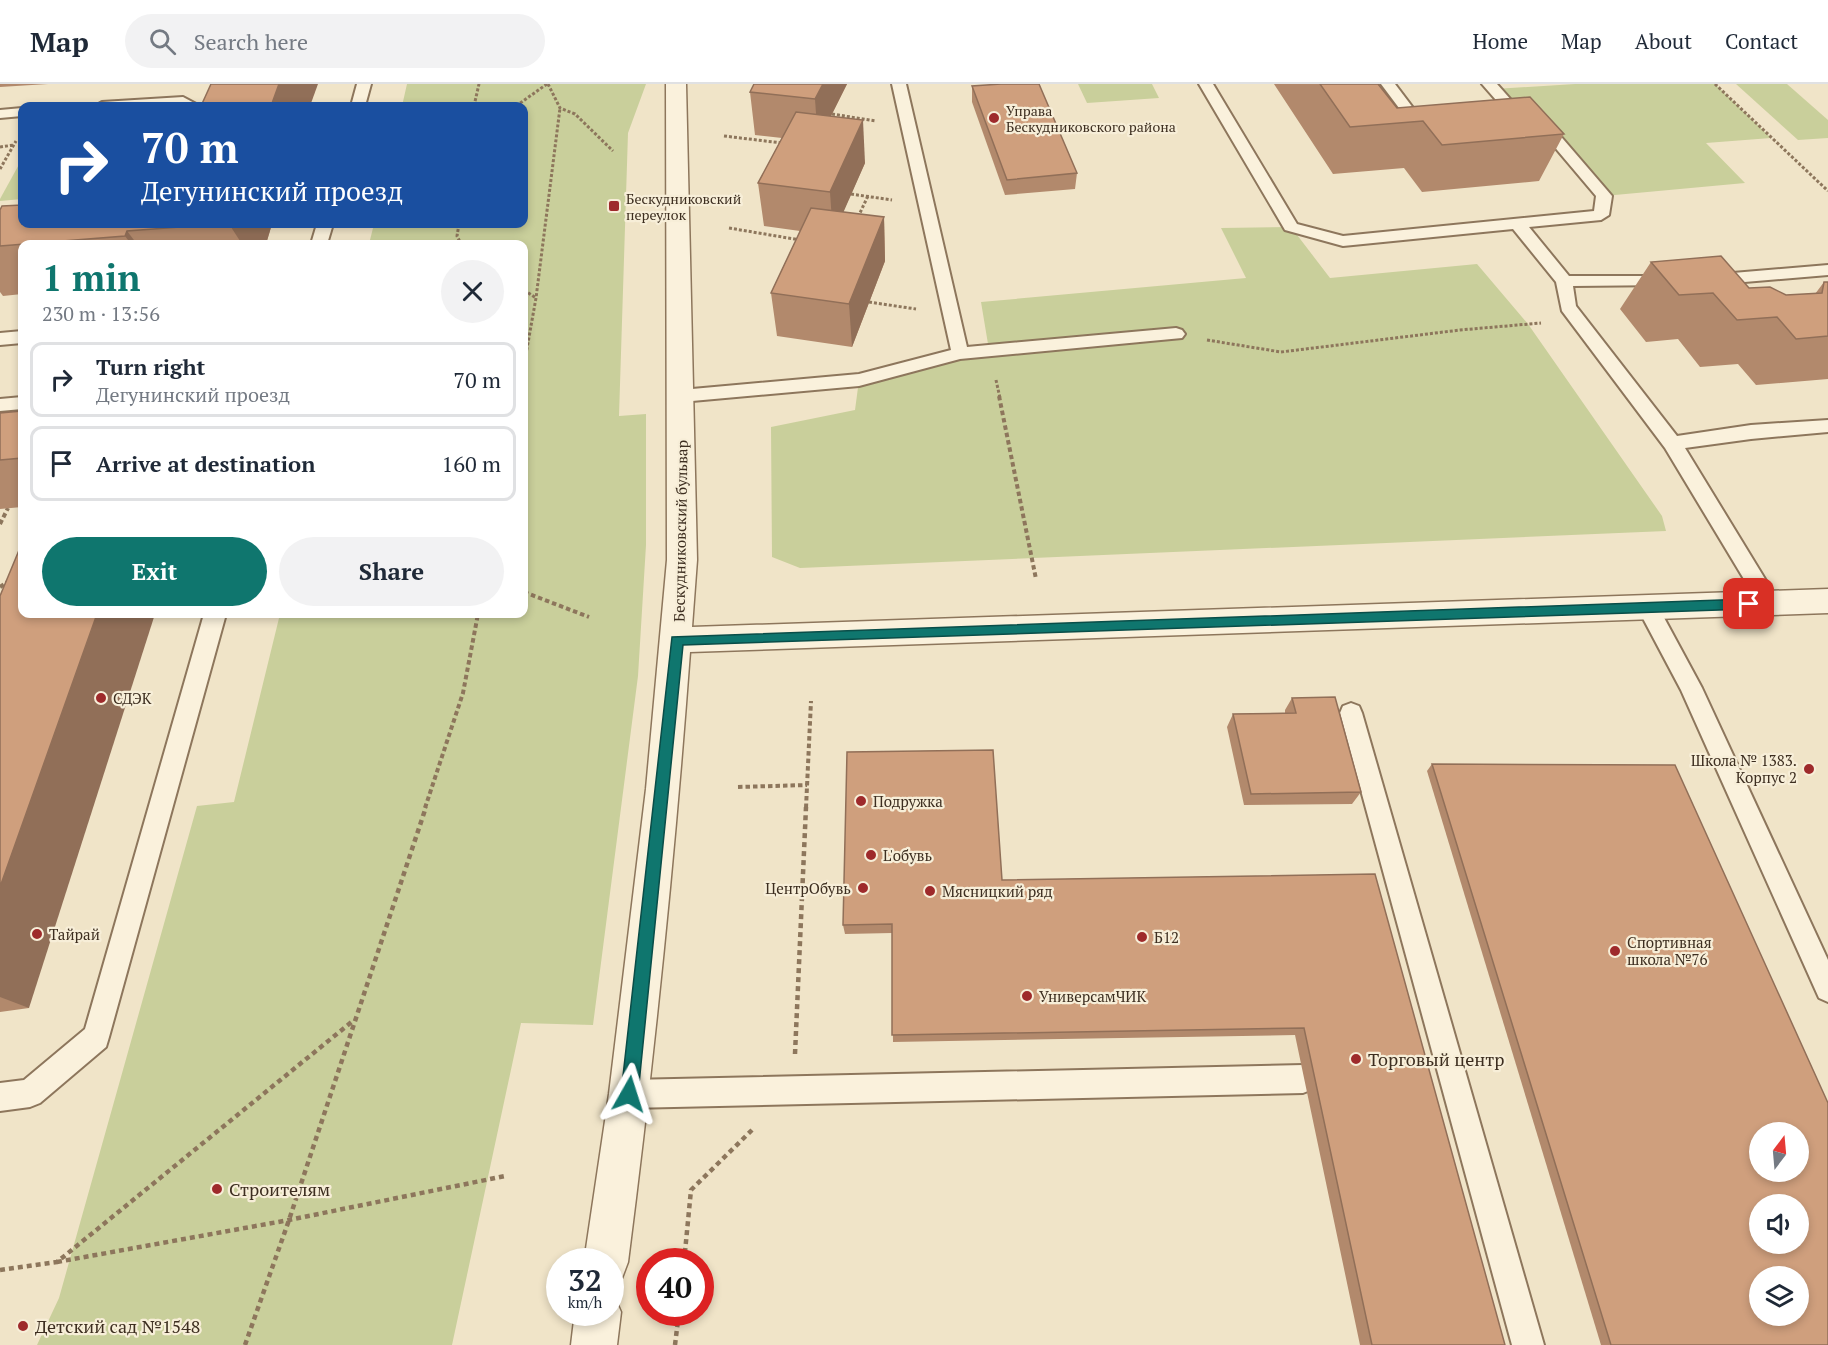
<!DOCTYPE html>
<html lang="en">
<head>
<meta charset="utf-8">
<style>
	:root { --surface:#fff; --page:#f2f2f3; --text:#1f2937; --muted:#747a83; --line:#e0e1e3; --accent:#0f766e }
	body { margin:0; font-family:"PT Serif",serif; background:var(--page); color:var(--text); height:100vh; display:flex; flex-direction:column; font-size:22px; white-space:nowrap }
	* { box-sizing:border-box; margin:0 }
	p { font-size:20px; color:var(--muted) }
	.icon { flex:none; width:33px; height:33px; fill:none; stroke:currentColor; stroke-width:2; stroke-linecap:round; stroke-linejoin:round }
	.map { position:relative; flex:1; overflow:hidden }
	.panel { position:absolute; left:18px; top:156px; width:510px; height:378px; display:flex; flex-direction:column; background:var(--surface); border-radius:12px; box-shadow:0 3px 9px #0003 }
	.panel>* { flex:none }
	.hud { position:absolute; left:18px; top:18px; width:510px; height:126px; border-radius:12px; box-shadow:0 3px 9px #0003; background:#1a4fa0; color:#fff; overflow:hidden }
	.needle { width:39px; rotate:16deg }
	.tools { position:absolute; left:1749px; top:1038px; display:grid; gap:12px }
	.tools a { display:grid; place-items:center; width:60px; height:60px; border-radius:50%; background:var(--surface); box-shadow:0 3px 9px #0003; font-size:30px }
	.speed { position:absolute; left:546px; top:1164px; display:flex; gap:12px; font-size:30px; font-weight:700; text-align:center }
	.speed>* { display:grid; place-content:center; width:78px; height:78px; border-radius:50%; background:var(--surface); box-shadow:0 3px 9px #0003; line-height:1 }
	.speed small { font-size:15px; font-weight:400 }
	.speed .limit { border:9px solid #d22; background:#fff; color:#111 }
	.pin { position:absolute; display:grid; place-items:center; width:51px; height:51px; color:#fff; margin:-26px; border-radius:12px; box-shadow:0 3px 9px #0006 }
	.me { position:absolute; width:66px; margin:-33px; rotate:6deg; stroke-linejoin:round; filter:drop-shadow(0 0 4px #0008) }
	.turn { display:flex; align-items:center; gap:21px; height:126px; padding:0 24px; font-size:27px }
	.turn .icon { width:78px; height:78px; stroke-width:2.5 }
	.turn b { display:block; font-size:42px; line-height:51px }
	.round { display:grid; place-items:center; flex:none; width:63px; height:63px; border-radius:32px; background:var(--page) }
	.summary { display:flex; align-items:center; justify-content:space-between; height:102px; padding:0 24px }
	h1 { font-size:36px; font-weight:700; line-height:45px; color:var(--accent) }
	.cta { display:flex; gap:12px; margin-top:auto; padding:12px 24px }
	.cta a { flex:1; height:69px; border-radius:36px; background:var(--accent); color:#fff; font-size:24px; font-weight:700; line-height:69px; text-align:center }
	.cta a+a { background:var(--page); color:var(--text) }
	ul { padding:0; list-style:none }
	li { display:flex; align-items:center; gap:18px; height:75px; margin:0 12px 9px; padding:0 12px; border:3px solid var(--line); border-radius:12px }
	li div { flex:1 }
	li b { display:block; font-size:22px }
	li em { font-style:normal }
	header { display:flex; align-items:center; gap:36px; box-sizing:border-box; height:84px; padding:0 30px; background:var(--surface); border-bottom:2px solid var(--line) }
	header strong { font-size:28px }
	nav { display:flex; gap:33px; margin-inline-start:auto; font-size:21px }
	.search { width:420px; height:54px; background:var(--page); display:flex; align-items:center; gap:15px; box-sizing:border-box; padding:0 21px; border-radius:33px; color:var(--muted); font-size:22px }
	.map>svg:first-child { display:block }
	.green { fill:#c9cf9b }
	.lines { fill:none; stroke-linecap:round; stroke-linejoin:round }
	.service-casing { stroke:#8d765c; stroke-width:4 }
	.tertiary-casing { stroke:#8d765c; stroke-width:3 }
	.path-far2 { stroke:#8d765c; stroke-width:3; stroke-dasharray:3 2; stroke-linecap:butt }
	.path-far1 { stroke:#8d765c; stroke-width:4; stroke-dasharray:4.5 3; stroke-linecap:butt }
	.path { stroke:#8d765c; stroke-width:4.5; stroke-dasharray:5 4; stroke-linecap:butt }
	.service { fill:#faf1dc; fill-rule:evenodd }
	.tertiary { fill:#faf1dc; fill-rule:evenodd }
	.wall { fill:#b2896c }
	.shaded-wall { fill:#916f58 }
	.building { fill:#cf9f7d; stroke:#916f58; stroke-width:1.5; fill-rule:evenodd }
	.route { fill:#0f766e; stroke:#0a4d48; stroke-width:1.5 }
	.poi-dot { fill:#9e2a2b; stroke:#f7eed8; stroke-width:2 }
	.labels { text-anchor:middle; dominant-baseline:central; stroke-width:4.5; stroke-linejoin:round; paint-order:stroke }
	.far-poi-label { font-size:14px; fill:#3d2e20; stroke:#f7eed8; text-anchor:start }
	.street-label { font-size:15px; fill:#3d2e20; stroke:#f7eed8 }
	.poi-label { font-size:15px; fill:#3d2e20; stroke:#f7eed8; text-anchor:start }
	.near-poi-label { font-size:18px; fill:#3d2e20; stroke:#f7eed8; text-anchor:start }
</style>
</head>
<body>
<header>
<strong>Map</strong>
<div class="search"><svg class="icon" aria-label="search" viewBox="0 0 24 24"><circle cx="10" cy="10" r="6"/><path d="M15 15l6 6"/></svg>Search here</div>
<nav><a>Home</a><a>Map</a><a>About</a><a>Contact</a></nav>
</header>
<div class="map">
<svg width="1828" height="1261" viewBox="0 0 1828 1261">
	<rect width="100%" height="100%" fill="#f0e4c8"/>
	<g class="green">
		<path d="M407 0H646L628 49 619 332 646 330V461L638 592 593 941 521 939 452 1261H37L59 1214 197 722 234 718 280 530H524V160H369L374 140H524V22H402Z"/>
		<path d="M1078 0H1152L1159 14 1087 19Z"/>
		<path d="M1575 0H1715L1771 54 1706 59 1745 99 1604 112 1552 51 1494 5Z"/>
		<path d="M1736 0H1787L1828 36V54L1798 56Z"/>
		<path d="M22 75V115L0 117V115Z"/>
		<path d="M1291 143 1330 194 1477 180 1528 240 1662 432 1666 447 800 484 772 473 771 343 855 326 859 296 989 266 981 218 1246 194 1221 144Z"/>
	</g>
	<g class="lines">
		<g class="service-casing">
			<g id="service">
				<path d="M357 0H371L365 22H351Z"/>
				<path d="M892 0H906L967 263 1176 244 1182 246 1185 250 1182 254 960 275 859 302 681 318 675 316 672 312 675 308 681 306 859 290 951 266Z"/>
				<path d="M1199 0H1213L1297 140 1343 152 1594 127 1596 112 1547 54 1517 40 1482 0H1497L1527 34 1557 48 1612 112 1609 131 1601 136 1529 143 1569 192H1676L1678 196 1676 200 1670 201 1573 202 1576 222 1677 352 1751 341 1828 336V348L1751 355 1685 364 1776 513 1779 519 1776 525 1769 527 1762 525 1665 364 1562 227 1556 198 1513 145 1343 162 1285 146Z"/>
				<path d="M1381 0H1395L1426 41 1430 42 1432 45 1430 48H1417Z"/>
				<path d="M183 13 200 22H95L102 18Z"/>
				<path d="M22 24V32L0 34V26Z"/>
				<path d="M317 140H333L327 160H311Z"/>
				<path d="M1828 181V191L1709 201 1703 200 1701 196 1703 192 1709 191Z"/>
				<path d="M22 247V259L0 261V249Z"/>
				<path d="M22 313V325L0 327V315Z"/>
				<path d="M1648 515 1655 517 1702 604 1828 876V918L1819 914 1681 606 1637 523 1641 517Z"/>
				<path d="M204 530H226L109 953 106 963 40 1019 30 1023 0 1027V999L24 996 85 945Z"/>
				<path d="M1351 619 1359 622 1362 629 1544 1261H1512L1340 629 1343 622Z"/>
				<path d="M1303 981 1313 985 1317 995 1313 1005 1303 1009 629 1024 619 1020 615 1010 619 1000 629 996Z"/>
			</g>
		</g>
		<g class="tertiary-casing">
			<g id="tertiary">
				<path d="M666 0H686L697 476 692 543 1828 505V529L690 568C675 772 654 975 628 1178L622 1194 610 1198V1178H584L609 1010 646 705 667 476Z"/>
				<path d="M610 1211 614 1212 621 1228 617 1261H571L575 1228H610Z"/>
			</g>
		</g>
		<g class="path-far2">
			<path d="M548 0 560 24 575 30 613 67"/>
			<path d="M1715 0 1828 107"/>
			<path d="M474 22 479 0"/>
			<path d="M516 22 547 0"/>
			<path d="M832 30 876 37"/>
			<path d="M724 52 782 59"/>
			<path d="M0 63 14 61"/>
			<path d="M0 85 16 57"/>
			<path d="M851 110 892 116"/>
			<path d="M858 133 868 112"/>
			<path d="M459 140 457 152 461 160"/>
			<path d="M729 144 800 156"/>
			<path d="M524 206 536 214"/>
			<path d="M869 218 916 225"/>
			<path d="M1207 256 1281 268 1460 246 1541 239"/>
			<path d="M524 281 536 214 560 24"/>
			<path d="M996 296 1000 314"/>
		</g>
		<g class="path-far1">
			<path d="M999 312 1036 495"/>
			<path d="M0 440 8 424"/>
			<path d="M0 503 9 497"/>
			<path d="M524 508 589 533"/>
			<path d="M738 703 807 701"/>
			<path d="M425 724 463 609 478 530"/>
			<path d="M806 724 811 617"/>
		</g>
		<g class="path">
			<path d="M795 970 806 723"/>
			<path d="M57 1178 289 1136 505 1092"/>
			<path d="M684 1178 691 1106 752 1046"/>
			<path d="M0 1186 57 1178 354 936"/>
			<path d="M245 1261 289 1136 426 723"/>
			<path d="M675 1261 679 1228"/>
		</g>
		<use href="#service" class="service"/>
		<use href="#tertiary" class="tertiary"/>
	</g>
	<g class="wall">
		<path d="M0 0H48L0 3Z"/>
		<path d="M754 0H847L831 32 865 79 843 128 884 133 885 177 852 263 777 252 771 209 800 147 764 142 758 99 782 54 755 51 750 8Z"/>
		<path d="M1274 0H1378L1397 24 1564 50 1539 97 1422 108 1404 84 1333 90Z"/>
		<path d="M972 2 1077 89 1075 105 1005 111 972 18Z"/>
		<path d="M0 126 22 140H272L266 160H22V210L3 212 0 208Z"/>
		<path d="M1651 178 1749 204 1786 211 1815 210 1824 198H1828V295L1756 301 1738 280 1700 283 1678 255 1646 258 1620 225Z"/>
		<path d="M22 327V423L0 425V329Z"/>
		<path d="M0 512 29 924 0 928Z"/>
		<path d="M1292 614 1361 708 1352 720 1244 721 1227 643 1233 630 1285 629V626Z"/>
		<path d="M1432 680 1828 1261H1601L1427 687Z"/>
		<path d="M1375 790 1505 1261H1360L1295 951 893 958 892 849 845 850 843 841 1002 796Z"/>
	</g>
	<g class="shaded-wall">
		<path d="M279 0H318L310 22H271Z"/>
		<path d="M823 0H847L818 58 815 15Z"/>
		<path d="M863 36 865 79 833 152 830 108Z"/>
		<path d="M884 133 885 177 852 263 849 220Z"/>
		<path d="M229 140H272L266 160H242Z"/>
		<path d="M127 147 137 160H131L125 152Z"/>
		<path d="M97 530H155L29 924 0 913V803Z"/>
	</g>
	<g class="building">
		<path d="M211 0H279L271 22H201Z"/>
		<path d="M754 0H823L815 15 750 8Z"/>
		<path d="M1001 0H1039L1077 89 1007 96 972 2Z"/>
		<path d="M1320 0H1378L1397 24 1530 13 1564 50 1442 61 1423 37 1350 43Z"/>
		<path d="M796 28 863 36 830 108 758 99Z"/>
		<path d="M22 121V140H220L127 147 125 152 0 162V126L2 122Z"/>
		<path d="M811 124 884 133 849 220 771 209Z"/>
		<path d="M1721 172 1749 204 1770 203 1786 211 1822 209 1824 198H1828V252L1796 255 1777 233 1737 236 1713 209 1679 211 1651 178Z"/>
		<path d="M22 327V374L0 376V329Z"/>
		<path d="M22 459V530H97L0 803V512Z"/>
		<path d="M1335 613 1361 708 1251 710 1233 630 1296 629 1292 614Z"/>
		<path d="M993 666 1002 796 1375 790 1505 1261H1372L1304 944 892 951V840L843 841 847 668Z"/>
		<path d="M1432 680 1675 681 1828 1019V1261H1611ZM1760 1048H1798V1088H1760ZM1760 1120H1798V1160H1760ZM1760 1192H1798V1232H1760Z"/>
	</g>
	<path class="route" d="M1749 515 1755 520 1749 525 683 561 638 1010 635 1015 629 1018 623 1015 621 1010 672 553Z"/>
	<g class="poi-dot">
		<circle cx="994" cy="34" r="6"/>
		<rect x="608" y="116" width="12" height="12" rx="3"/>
		<circle cx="101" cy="614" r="6"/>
		<circle cx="1809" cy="685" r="6"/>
		<circle cx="861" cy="717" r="6"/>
		<circle cx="871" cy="771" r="6"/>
		<circle cx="863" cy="804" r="6"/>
		<circle cx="930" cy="807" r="6"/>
		<circle cx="37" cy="850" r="6"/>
		<circle cx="1142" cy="853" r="6"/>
		<circle cx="1615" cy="867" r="6"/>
		<circle cx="1027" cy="912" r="6"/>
		<circle cx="1356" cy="975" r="6"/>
		<circle cx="217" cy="1105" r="6"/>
		<circle cx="23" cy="1242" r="6"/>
	</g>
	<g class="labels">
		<g class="far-poi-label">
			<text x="1006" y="26">Управа<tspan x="1006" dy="16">Бескудниковского района</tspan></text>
			<text x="626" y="114">Бескудниковский<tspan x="626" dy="16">переулок</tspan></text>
		</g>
		<g class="street-label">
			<text transform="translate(680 447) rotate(-89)">Бескудниковский бульвар</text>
		</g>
		<g class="poi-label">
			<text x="113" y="614">СДЭК</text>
			<text x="1797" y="676" text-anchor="end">Школа № 1383.<tspan x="1797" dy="17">Корпус 2</tspan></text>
			<text x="873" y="717">Подружка</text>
			<text x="883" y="771">L'обувь</text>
			<text x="851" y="804" text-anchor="end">ЦентрОбувь</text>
			<text x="942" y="807">Мясницкий ряд</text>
			<text x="49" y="850">Тайрай</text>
			<text x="1154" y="853">Б12</text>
			<text x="1627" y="858">Спортивная<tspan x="1627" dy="17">школа №76</tspan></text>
			<text x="1039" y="912">УниверсамЧИК</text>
		</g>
		<g class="near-poi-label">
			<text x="1368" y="975">Торговый центр</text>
			<text x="229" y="1105">Строителям</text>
			<text x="35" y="1242">Детский сад №1548</text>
		</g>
	</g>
</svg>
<div class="tools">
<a><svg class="needle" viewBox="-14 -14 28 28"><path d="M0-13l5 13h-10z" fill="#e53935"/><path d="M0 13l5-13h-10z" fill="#747a83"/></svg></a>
<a><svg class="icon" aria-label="sound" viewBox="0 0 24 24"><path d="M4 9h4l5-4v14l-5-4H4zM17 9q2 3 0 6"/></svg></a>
<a><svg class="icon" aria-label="layers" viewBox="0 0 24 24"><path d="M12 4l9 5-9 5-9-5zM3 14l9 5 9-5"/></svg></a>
</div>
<div class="speed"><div>32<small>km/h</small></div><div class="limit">40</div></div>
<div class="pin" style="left:1749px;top:520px;background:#d93025"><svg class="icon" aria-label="arrive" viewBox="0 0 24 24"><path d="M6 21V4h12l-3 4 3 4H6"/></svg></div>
<svg class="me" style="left:629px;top:1010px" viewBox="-20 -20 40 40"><path d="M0-17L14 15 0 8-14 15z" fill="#0f766e" stroke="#fff" stroke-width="4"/></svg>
<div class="hud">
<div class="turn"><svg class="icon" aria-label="right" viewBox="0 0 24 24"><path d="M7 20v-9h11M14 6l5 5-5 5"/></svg><div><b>70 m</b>Дегунинский проезд</div></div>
</div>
<section class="panel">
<div class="summary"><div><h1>1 min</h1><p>230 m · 13:56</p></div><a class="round"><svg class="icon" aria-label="close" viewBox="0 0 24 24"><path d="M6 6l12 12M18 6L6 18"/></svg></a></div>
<ul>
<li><svg class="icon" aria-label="right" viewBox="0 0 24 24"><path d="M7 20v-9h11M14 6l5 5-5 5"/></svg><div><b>Turn right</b><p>Дегунинский проезд</p></div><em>70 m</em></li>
<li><svg class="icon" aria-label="arrive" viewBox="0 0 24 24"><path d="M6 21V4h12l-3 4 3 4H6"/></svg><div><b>Arrive at destination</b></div><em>160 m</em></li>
</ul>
<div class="cta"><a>Exit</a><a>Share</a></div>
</section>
</div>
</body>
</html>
